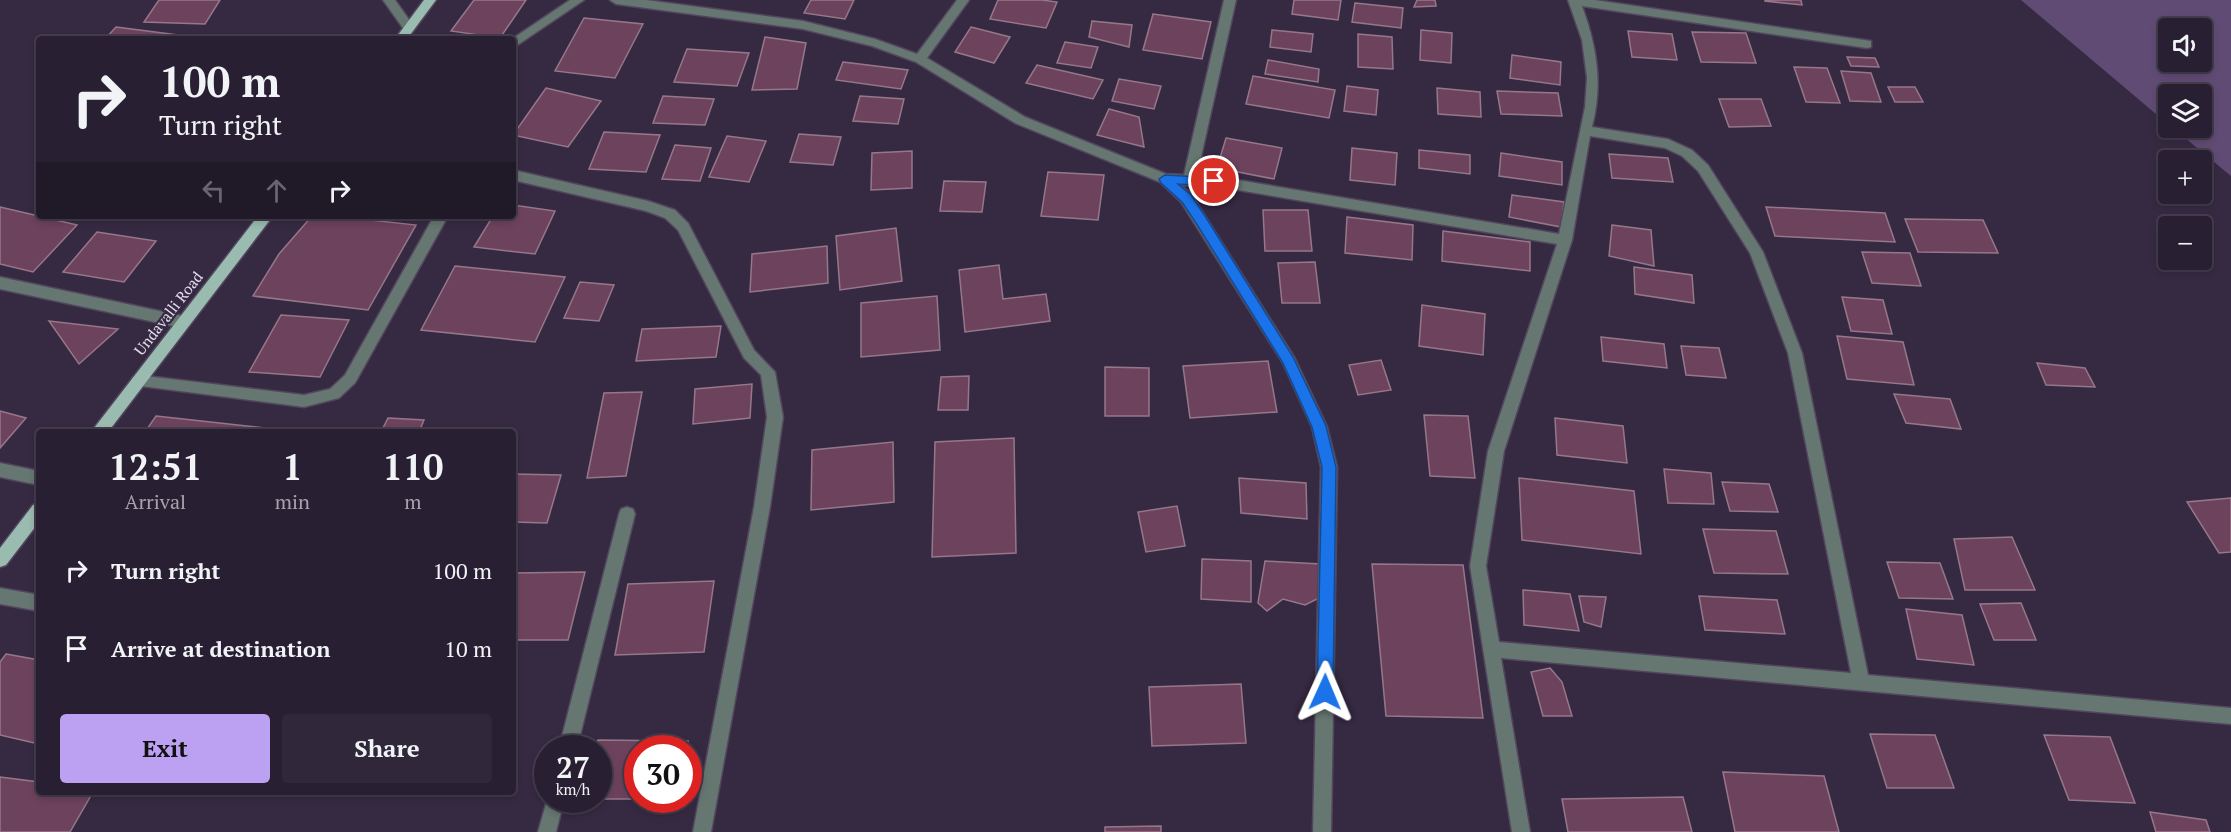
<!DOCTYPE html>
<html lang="en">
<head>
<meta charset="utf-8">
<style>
	:root { --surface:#282032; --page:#30283a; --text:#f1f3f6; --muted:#a5a3ac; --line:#443e4d; --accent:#bca0f2 }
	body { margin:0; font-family:"PT Serif",serif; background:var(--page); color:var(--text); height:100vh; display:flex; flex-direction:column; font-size:22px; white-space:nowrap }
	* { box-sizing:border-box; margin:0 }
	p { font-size:20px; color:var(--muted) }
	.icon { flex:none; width:33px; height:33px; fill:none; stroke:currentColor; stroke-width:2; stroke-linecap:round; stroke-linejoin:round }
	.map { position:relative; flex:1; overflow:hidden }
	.drawer { position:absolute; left:36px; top:429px; width:480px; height:366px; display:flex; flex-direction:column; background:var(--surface); border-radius:6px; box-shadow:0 3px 9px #0003,0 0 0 2px var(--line) }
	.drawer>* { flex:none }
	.banner { position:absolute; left:36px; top:36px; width:480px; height:183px; border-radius:6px; box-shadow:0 3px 9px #0003,0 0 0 2px var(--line); background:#282032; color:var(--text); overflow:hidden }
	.buttons { position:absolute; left:2158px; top:18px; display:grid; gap:12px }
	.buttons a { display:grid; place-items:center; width:54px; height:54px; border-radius:6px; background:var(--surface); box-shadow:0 3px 9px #0003,0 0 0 2px var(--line); font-size:30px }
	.speed { position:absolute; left:534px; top:735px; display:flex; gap:12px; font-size:30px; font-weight:700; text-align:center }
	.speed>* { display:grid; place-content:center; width:78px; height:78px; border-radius:50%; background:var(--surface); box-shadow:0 3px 9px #0003,0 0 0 2px var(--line); line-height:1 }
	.speed small { font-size:15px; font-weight:400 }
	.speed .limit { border:9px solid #d22; background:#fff; color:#111 }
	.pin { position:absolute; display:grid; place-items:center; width:51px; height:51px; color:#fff; margin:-26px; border:3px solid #fff; border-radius:50%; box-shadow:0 2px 6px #0007 }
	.me { position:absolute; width:66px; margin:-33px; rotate:1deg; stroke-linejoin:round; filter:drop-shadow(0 0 4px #0008) }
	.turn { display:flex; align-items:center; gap:21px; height:126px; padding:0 24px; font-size:27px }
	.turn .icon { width:78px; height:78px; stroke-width:2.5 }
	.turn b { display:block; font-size:42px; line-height:51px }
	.lanes { display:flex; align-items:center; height:57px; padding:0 24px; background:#0003; justify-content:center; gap:30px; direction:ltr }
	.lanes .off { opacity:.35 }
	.eta { display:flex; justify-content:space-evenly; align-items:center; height:102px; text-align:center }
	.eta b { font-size:36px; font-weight:800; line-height:42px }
	.action { display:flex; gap:12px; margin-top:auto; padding:12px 24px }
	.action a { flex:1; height:69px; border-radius:6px; background:var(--accent); color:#111; font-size:24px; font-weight:800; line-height:69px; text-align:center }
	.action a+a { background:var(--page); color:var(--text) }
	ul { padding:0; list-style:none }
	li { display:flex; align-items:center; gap:18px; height:78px; padding:0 24px }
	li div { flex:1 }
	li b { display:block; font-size:22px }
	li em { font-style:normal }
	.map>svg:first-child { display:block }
	.forest { fill:#604b75; fill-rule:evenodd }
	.building { fill:#6d425d; stroke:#96778a; stroke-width:1.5 }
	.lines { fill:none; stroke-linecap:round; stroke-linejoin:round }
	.minor-casing { stroke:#52465e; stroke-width:3 }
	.major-casing { stroke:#52465e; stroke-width:3 }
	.minor { fill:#667670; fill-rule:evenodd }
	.major { fill:#9abbaf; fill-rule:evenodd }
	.route { fill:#1a73e8; stroke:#114b97; stroke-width:1.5 }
	.labels { text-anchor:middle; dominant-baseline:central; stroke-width:4.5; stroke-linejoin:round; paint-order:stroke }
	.street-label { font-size:15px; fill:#e2dbeb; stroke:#362a43 }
</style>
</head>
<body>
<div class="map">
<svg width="2231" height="832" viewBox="0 0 2231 832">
	<rect width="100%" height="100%" fill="#362a43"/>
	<path class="forest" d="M2021 0H2231V176L2173 128H2202V94H2169V125ZM2169 28H2202V62H2169Z"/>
	<g class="building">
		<path d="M159 0H220L205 24 144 22Z"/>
		<path d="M474 0H526L500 38 451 31Z"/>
		<path d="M811 0H854L845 19 804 13Z"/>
		<path d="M998 0H1042L1057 2 1046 28 990 19Z"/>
		<path d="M1294 0H1341L1338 20 1292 14Z"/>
		<path d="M1417 0H1435L1436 6 1414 7Z"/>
		<path d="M1765 0H1801L1802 5 1765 1Z"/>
		<path d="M1355 3 1403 8 1401 28 1352 22Z"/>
		<path d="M1153 14 1211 22 1202 59 1143 50Z"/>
		<path d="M584 18 643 24 615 78 555 71Z"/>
		<path d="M1092 21 1132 25 1129 47 1089 37Z"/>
		<path d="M116 27 186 36 189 39H105Z"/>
		<path d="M971 27 1010 37 994 63 955 52Z"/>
		<path d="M1272 30 1313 34 1311 52 1270 47Z"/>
		<path d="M1421 30 1452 33 1451 63 1420 60Z"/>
		<path d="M1628 31 1672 34 1677 60 1632 57Z"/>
		<path d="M1692 32 1746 33 1756 63 1701 62Z"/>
		<path d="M1358 34 1392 37 1393 69 1358 67Z"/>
		<path d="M765 37 806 43 797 89 752 90Z"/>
		<path d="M1065 42 1098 47 1091 68 1057 63Z"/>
		<path d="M687 49 749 53 737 86 674 82Z"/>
		<path d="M1512 55 1561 62 1560 85 1510 78Z"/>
		<path d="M1847 57 1875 58 1879 67 1851 66Z"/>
		<path d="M1268 60 1319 69 1318 82 1265 74Z"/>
		<path d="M843 62 908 70 901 89 836 80Z"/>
		<path d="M1037 65 1103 80 1093 99 1026 83Z"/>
		<path d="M1794 67 1827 68 1840 103 1806 102Z"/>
		<path d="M1841 71 1871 73 1881 102 1850 101Z"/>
		<path d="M1253 76 1335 90 1329 118 1246 104Z"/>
		<path d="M1119 79 1161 86 1154 109 1112 101Z"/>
		<path d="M1347 86 1378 90 1376 115 1344 111Z"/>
		<path d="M1888 87H1915L1923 102H1895Z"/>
		<path d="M546 88 601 101 568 147 513 135Z"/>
		<path d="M1437 88 1480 92 1481 117 1438 114Z"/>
		<path d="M1497 91 1558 93 1562 116 1501 114Z"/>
		<path d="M663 96 714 99 705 125 653 123Z"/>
		<path d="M860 96 904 99 898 124 853 121Z"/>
		<path d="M1719 99H1761L1771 126 1729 127Z"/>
		<path d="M1109 109 1139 117 1144 147 1097 135Z"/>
		<path d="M604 132 660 135 646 172 589 169Z"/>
		<path d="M799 134 841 137 833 165 790 162Z"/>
		<path d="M727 136 766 141 749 182 709 177Z"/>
		<path d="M1226 138 1282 148 1274 179 1217 168Z"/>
		<path d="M675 145 711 148 700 181 662 179Z"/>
		<path d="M1352 148 1397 153 1395 185 1350 180Z"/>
		<path d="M1419 150 1470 155V174L1419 168Z"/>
		<path d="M912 151V188L871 190 872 153Z"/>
		<path d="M1501 153 1562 162V185L1499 176Z"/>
		<path d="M1609 154 1668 158 1673 182 1612 178Z"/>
		<path d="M1048 172 1104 175 1098 220 1041 216Z"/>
		<path d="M944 181 986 182 982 212 940 211Z"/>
		<path d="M1512 195 1564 202 1561 227 1509 217Z"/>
		<path d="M513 205 555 211 535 254 474 247 493 216H513Z"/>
		<path d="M0 207 77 225 33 272 0 264Z"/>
		<path d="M1766 207 1885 213 1895 242 1775 236Z"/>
		<path d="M1263 210H1308L1312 251H1265Z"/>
		<path d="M312 216H334L416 225 368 310 253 296 279 254Z"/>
		<path d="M1347 217 1413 225 1412 260 1345 253Z"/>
		<path d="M1905 219 1983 220 1998 253 1918 252Z"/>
		<path d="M1612 225 1651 230 1654 266 1609 256Z"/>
		<path d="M896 228 902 281 840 290 836 236Z"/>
		<path d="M1443 231 1530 242V271L1442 261Z"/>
		<path d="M97 232 156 241 124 282 63 272Z"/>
		<path d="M827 246 828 283 750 292 752 254Z"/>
		<path d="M1862 252 1910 253 1921 286 1872 283Z"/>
		<path d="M1315 262 1320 303H1282L1278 263Z"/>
		<path d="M999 265 1003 299 1046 294 1050 321 965 332 959 270Z"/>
		<path d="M455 266 565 277 535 342 421 330Z"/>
		<path d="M1634 267 1692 275 1694 303 1635 294Z"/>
		<path d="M580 282 614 285 599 321 564 318Z"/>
		<path d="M937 296 940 350 861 357V303Z"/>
		<path d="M1842 297 1883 300 1892 334 1851 331Z"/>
		<path d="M1422 305 1485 314 1483 355 1419 346Z"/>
		<path d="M281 315 349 320 320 377 249 372Z"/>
		<path d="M49 321 118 329 79 364Z"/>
		<path d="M721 326 716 357 636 361 642 329Z"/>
		<path d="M1837 336 1903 342 1914 385 1847 379Z"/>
		<path d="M1601 337 1664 344 1667 368 1603 361Z"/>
		<path d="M1681 346 1719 348 1726 378 1686 375Z"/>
		<path d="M1381 360 1391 390 1358 395 1349 365Z"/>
		<path d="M1268 361 1277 412 1190 418 1183 366Z"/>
		<path d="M2037 363 2085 368 2095 387 2046 385Z"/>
		<path d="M1105 367 1149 368V416H1105Z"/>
		<path d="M969 376 968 410H938L941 377Z"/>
		<path d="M752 384 750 418 693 424 695 389Z"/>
		<path d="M642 392 626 476 587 478 604 393Z"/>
		<path d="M1894 394 1950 399 1961 429 1906 423Z"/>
		<path d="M0 411 26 418 0 448Z"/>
		<path d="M1424 415 1468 416 1475 478 1430 476Z"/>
		<path d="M156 416 303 432H145Z"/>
		<path d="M388 418 424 420 419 432H381Z"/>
		<path d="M1555 418 1623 426 1627 463 1557 455Z"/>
		<path d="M1014 438 1016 553 932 557 935 442Z"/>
		<path d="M893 442 894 502 811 510 812 450Z"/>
		<path d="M1664 469 1711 473 1714 504 1668 503Z"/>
		<path d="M513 474 561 475 547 523 513 522Z"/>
		<path d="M1239 478 1306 483 1307 519 1241 513Z"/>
		<path d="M1519 478 1634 491 1641 554 1522 540Z"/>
		<path d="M1722 482 1769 484 1778 512 1730 511Z"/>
		<path d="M2231 498V552L2219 553 2187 502Z"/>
		<path d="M1177 506 1185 546 1146 552 1138 512Z"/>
		<path d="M1703 529 1776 531 1788 574 1714 573Z"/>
		<path d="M2012 537 2035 590H1965L1954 539Z"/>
		<path d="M1202 559 1251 561V602L1201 599Z"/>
		<path d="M1265 561 1320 564 1319 598 1305 605 1283 599 1267 611 1258 603Z"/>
		<path d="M1887 562 1940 563 1953 599 1899 598Z"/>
		<path d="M1372 564 1463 565 1483 718 1386 716Z"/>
		<path d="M585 572 568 640H513V573Z"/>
		<path d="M714 581 704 652 615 655 628 584Z"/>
		<path d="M1523 590 1570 594 1579 631 1524 625Z"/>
		<path d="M1579 596 1606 597 1601 627 1584 622Z"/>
		<path d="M1699 596 1777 600 1785 634 1705 630Z"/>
		<path d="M2021 603 2036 640H1994L1980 604Z"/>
		<path d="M1906 609 1962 615 1974 665 1917 659Z"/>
		<path d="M6 654 39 660V744L0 735V662Z"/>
		<path d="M1550 668 1562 682 1572 716H1543L1531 672Z"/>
		<path d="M1241 684 1246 743 1152 746 1149 687Z"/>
		<path d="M1870 734 1935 735 1954 788H1887Z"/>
		<path d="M2044 735 2110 737 2135 803 2069 800Z"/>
		<path d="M598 740 688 741 687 748H638V799H598V748H596Z"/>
		<path d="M1723 772 1824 776 1839 832H1735Z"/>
		<path d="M0 777 39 782V792H93L70 832H0Z"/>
		<path d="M1683 797 1692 832H1568L1562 799Z"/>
		<path d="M2150 812 2206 820 2210 832H2156Z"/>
		<path d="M1161 826V832H1105V827Z"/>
	</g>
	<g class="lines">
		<g class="minor-casing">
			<g id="minor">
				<path d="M383 0H395L415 28 413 31H405Z"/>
				<path d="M570 0H584L513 48 512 39Z"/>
				<path d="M610 0H646L803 21 875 39 917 54 957 0H969L927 58 1025 117 1166 174 1184 175 1224 0H1236L1197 175 1214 176 1559 234 1585 107 1587 78 1582 40 1568 0H1595L1871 41V47L1867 48 1582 6C1597 47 1603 84 1592 127L1668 139 1692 150 1708 165 1763 252 1802 353 1868 675 2231 708V724L1501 658 1530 832H1512L1470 566 1488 451 1557 244 1214 186 1180 185 1191 194 1294 357 1327 427 1337 467 1331 832H1313L1321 467 1312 427 1283 363 1181 202 1160 182 1015 123 916 62 872 46 803 29 616 4ZM1590 136 1665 148 1682 156 1698 171 1750 253 1788 353 1851 673 1499 642 1486 566 1504 451 1572 240Z"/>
				<path d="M513 170 648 201 675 210 688 223 754 350 775 372 783 417 770 507 711 832H693L754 507 767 417 761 375 744 358 678 230 665 218 646 211 513 180Z"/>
				<path d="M434 216H448L355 383 339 398 304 407 133 385 131 381 133 377 138 375 304 395 330 389 345 375Z"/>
				<path d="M0 277 183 316 188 318 190 322 188 326 183 328 0 289Z"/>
				<path d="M0 463 39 471V485L0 477Z"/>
				<path d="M627 507 633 509 635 514 577 748H559L619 514 621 509Z"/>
				<path d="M0 588 39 595V611L0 604Z"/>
				<path d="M548 797V800H564L556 832H538Z"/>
			</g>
		</g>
		<g class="major-casing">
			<g id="major">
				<path d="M424 0H436L407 39H395Z"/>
				<path d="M258 216H273L108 432H91Z"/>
				<path d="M39 503V522L6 565 0 567V548L33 505Z"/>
			</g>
		</g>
		<use href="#minor" class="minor"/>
		<use href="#major" class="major"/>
	</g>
	<path class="route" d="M1165 175 1218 178V184L1214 186 1178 184 1191 195 1205 216 1293 357 1326 426 1336 467 1333 692 1330 698 1325 700 1319 698 1317 692 1322 467 1312 427 1283 363 1196 223 1182 202 1161 183 1159 179Z"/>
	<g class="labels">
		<g class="street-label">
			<text transform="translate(168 313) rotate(-52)">Undavalli Road</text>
		</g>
	</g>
</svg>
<div class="buttons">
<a><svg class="icon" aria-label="sound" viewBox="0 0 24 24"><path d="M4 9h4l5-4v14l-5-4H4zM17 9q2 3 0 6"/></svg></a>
<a><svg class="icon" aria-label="layers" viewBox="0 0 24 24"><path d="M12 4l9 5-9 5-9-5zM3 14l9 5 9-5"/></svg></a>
<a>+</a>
<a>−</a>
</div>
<div class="speed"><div>27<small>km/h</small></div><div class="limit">30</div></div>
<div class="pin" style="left:1214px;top:181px;background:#d93025"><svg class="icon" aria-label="arrive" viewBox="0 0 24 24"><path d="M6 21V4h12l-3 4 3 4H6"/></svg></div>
<svg class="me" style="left:1325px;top:692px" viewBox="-20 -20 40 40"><path d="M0-17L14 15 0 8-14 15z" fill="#1a73e8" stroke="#fff" stroke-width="4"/></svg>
<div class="banner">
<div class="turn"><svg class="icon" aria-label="right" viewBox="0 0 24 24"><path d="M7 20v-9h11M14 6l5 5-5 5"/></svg><div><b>100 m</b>Turn right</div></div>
<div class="lanes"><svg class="icon off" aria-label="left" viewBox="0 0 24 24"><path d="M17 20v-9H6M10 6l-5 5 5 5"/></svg><svg class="icon off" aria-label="ahead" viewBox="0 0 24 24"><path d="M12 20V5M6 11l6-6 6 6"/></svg><svg class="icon" aria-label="right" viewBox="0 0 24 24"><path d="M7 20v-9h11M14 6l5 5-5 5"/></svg></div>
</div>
<section class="drawer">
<div class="eta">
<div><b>12:51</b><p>Arrival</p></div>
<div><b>1</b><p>min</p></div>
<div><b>110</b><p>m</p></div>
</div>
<ul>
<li><svg class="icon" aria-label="right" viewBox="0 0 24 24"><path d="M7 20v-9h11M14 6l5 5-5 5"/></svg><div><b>Turn right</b></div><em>100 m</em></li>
<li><svg class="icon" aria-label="arrive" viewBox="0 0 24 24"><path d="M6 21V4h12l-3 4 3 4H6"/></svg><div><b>Arrive at destination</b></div><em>10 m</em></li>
</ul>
<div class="action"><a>Exit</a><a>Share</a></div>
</section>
</div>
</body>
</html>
